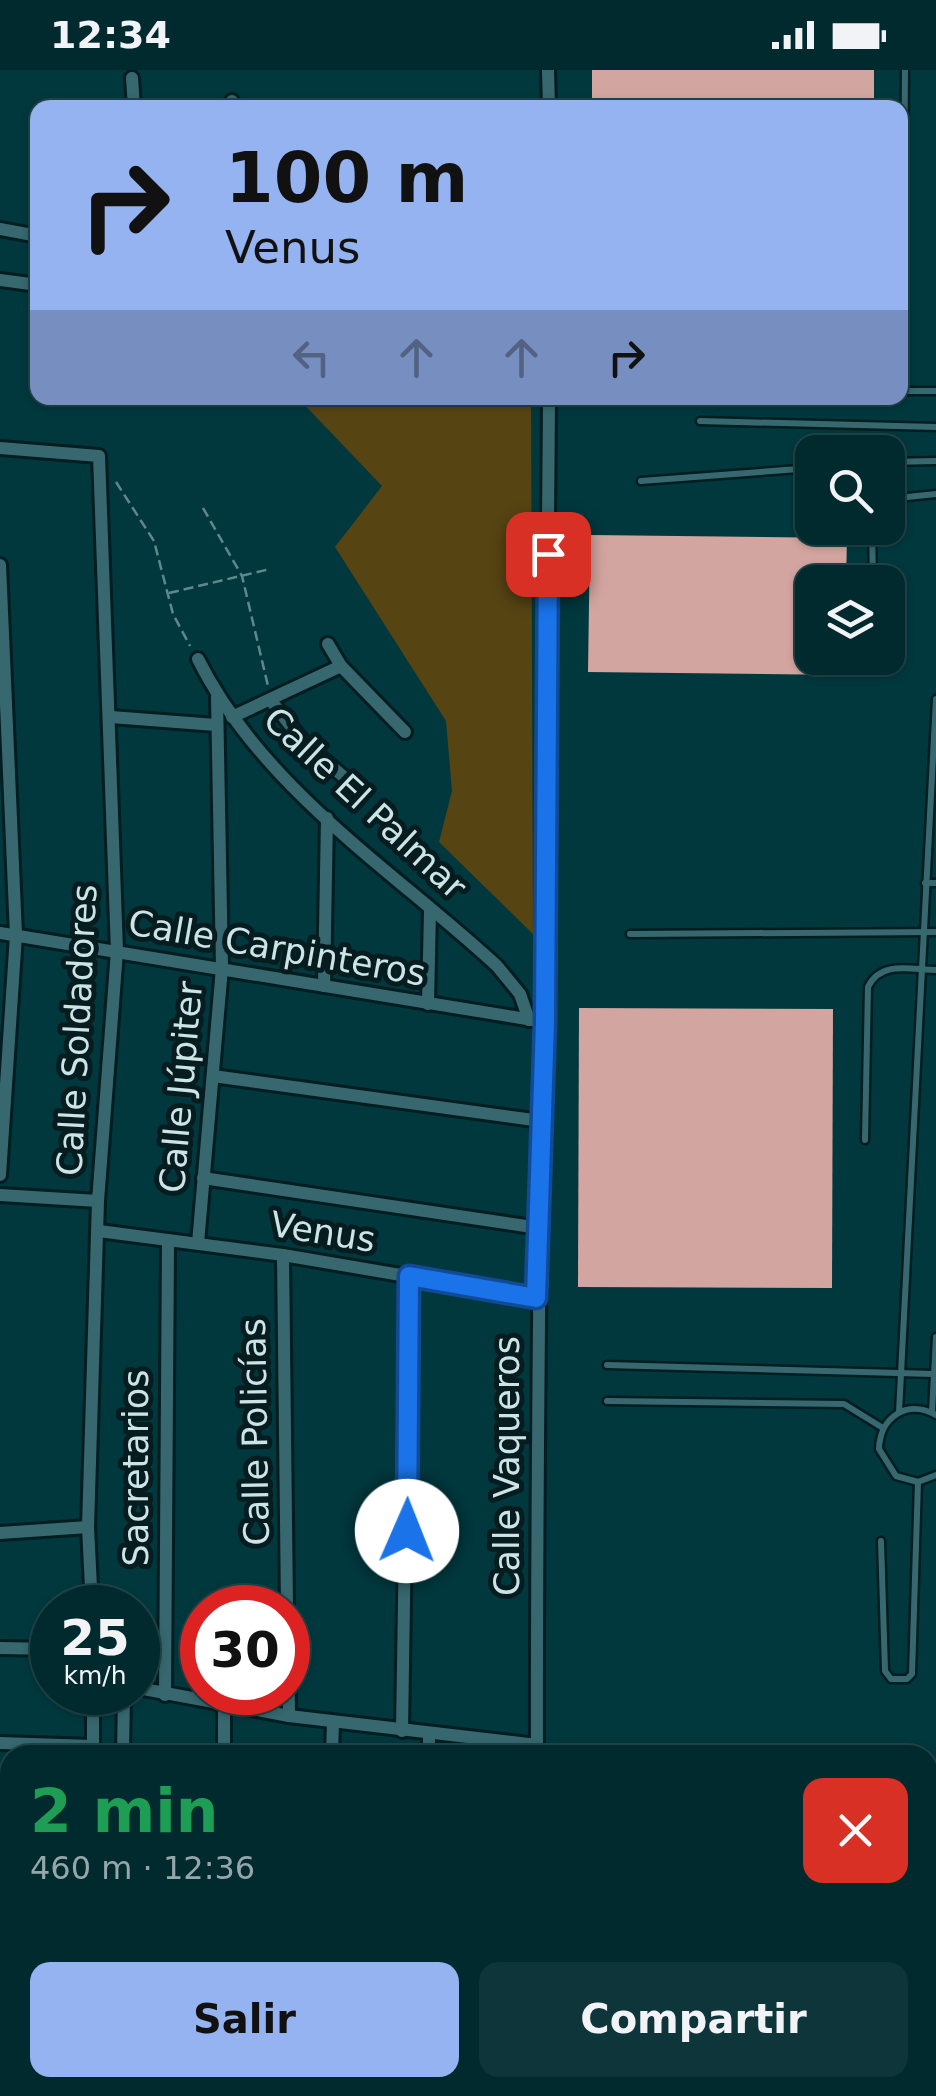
<!DOCTYPE html>
<html lang="es">
<head>
<meta charset="utf-8">
<style>
	:root { --surface:#002a2e; --page:#0e363a; --text:#f1f3f6; --muted:#95a7aa; --line:#22464a; --accent:#95b2f1 }
	body { margin:0; font-family:"DejaVu Sans",sans-serif; background:var(--page); color:var(--text); height:100vh; display:flex; flex-direction:column; font-size:38px; white-space:nowrap }
	* { box-sizing:border-box; margin:0 }
	p { font-size:32px; color:var(--muted) }
	.icon { flex:none; width:55px; height:55px; fill:none; stroke:currentColor; stroke-width:2; stroke-linecap:round; stroke-linejoin:round }
	.map { position:relative; flex:1; overflow:hidden }
	.panel { position:absolute; left:0px; top:1675px; width:938px; height:352px; display:flex; flex-direction:column; background:var(--surface); border-radius:30px 30px 0 0; box-shadow:0 2px 8px #0004,0 0 0 2px var(--line) }
	.panel>* { flex:none }
	.hud { position:absolute; left:30px; top:30px; width:878px; height:305px; border-radius:20px; box-shadow:0 2px 8px #0004,0 0 0 2px var(--line); background:#95b2f1; color:#111; overflow:hidden }
	.fabs { position:absolute; left:795px; top:365px; display:grid; gap:20px }
	.fabs a { display:grid; place-items:center; width:110px; height:110px; border-radius:20px; background:var(--surface); box-shadow:0 2px 8px #0004,0 0 0 2px var(--line); font-size:50px }
	.speed { position:absolute; left:30px; top:1515px; display:flex; gap:20px; font-size:50px; font-weight:700; text-align:center }
	.speed>* { display:grid; place-content:center; width:130px; height:130px; border-radius:50%; background:var(--surface); box-shadow:0 2px 8px #0004,0 0 0 2px var(--line); line-height:1 }
	.speed small { font-size:25px; font-weight:400 }
	.speed .limit { border:15px solid #d22; background:#fff; color:#111 }
	.pin { position:absolute; display:grid; place-items:center; width:85px; height:85px; color:#fff; margin:-42px; border-radius:20px; box-shadow:0 5px 15px #0006 }
	.me { position:absolute; width:110px; margin:-55px; rotate:1deg; stroke-linejoin:round; filter:drop-shadow(0 0 8px #0008) }
	.turn { display:flex; align-items:center; gap:35px; height:210px; padding:0 30px; font-size:45px }
	.turn .icon { width:130px; height:130px; stroke-width:2.5 }
	.turn b { display:block; font-size:70px; line-height:85px }
	.lanes { display:flex; align-items:center; height:95px; padding:0 30px; background:#0003; justify-content:center; gap:50px; direction:ltr }
	.lanes .off { opacity:.35 }
	.round { display:grid; place-items:center; flex:none; width:105px; height:105px; border-radius:20px; background:var(--page) }
	.summary { display:flex; align-items:center; justify-content:space-between; height:170px; padding:0 30px }
	h1 { font-size:60px; font-weight:800; line-height:75px; color:#1e9e55 }
	.cta { display:flex; gap:20px; margin-top:auto; padding:20px 30px }
	.cta a { flex:1; height:115px; border-radius:20px; background:var(--accent); color:#111; font-size:40px; font-weight:800; line-height:115px; text-align:center }
	.cta a+a { background:var(--page); color:var(--text) }
	.status { display:flex; justify-content:space-between; align-items:center; height:70px; padding:0 50px; background:var(--surface); direction:ltr }
	.status svg { height:28px; fill:currentColor }
	.map>svg:first-child { display:block }
	.green { fill:#574413 }
	.building { fill:#d3a5a0 }
	.lines { fill:none; stroke-linecap:round; stroke-linejoin:round }
	.lane-casing { stroke:#031d20; stroke-width:11 }
	.street-casing { stroke:#031d20; stroke-width:18 }
	.path { stroke:#5f888d; stroke-width:2.5; stroke-dasharray:10 5; stroke-linecap:butt }
	.lane { stroke:#37686f; stroke-width:6 }
	.street { stroke:#37686f; stroke-width:12 }
	.route-casing { stroke:#114b97; stroke-width:25 }
	.route { stroke:#1a73e8; stroke-width:18 }
	.labels { text-anchor:middle; dominant-baseline:central; stroke-width:10; stroke-linejoin:round; paint-order:stroke }
	.street-label { font-size:35px; fill:#cbe4e8; stroke:#071c1f }
</style>
</head>
<body>
<div class="status"><b>12:34</b><svg viewBox="0 0 49 12"><path d="M0 12V9h3v3zM5 12V6h3v6zM10 12V3h3v9zM15 12V0h3v12zM26 1h20v11H26zM47 4h2v5h-2z"/></svg></div>
<div class="map">
<svg width="936" height="2026" viewBox="0 0 936 2026">
	<rect width="100%" height="100%" fill="#00383e"/>
	<g class="green">
		<path d="M298 328H531L533 864 439 772 452 721 446 651 335 477 382 416Z"/>
		<path d="M0 1854 10 1855V1938H0Z"/>
	</g>
	<g class="building">
		<rect x="592" y="0" width="282" height="38"/>
		<path d="M590 465 847 468 846 512H812V588H845V605L588 602Z"/>
		<path d="M579 938 833 939 832 1218 578 1217Z"/>
	</g>
	<g class="lines">
		<g class="lane-casing">
			<g id="lane">
				<path d="M902 321 905 0"/>
				<path d="M902 321H936"/>
				<path d="M700 351 936 357"/>
				<path d="M888 392 936 391"/>
				<path d="M641 411 812 398"/>
				<path d="M888 429 936 424"/>
				<path d="M872 458 873 512"/>
				<path d="M925 813H936"/>
				<path d="M630 864 936 862"/>
				<path d="M865 1070 868 917C881 890 912 900 936 900"/>
				<path d="M607 1295 934 1304"/>
				<path d="M607 1331 844 1334 883 1358"/>
				<path d="M899 1342 936 629"/>
				<path d="M932 1342 936 1267"/>
				<path d="M936 1345C907 1329 880 1347 879 1379L896 1406 918 1412 936 1405"/>
				<path d="M881 1471 885 1601 891 1609H907L912 1604 918 1412"/>
			</g>
		</g>
		<g class="street-casing">
			<g id="street">
				<path d="M548 0 549 38"/>
				<path d="M132 8 134 38"/>
				<path d="M232 31V38"/>
				<path d="M0 159 38 166"/>
				<path d="M0 210 38 215"/>
				<path d="M0 378 99 386 117 881 98 1131 88 1457 92 1538"/>
				<path d="M0 495 16 865 0 1105"/>
				<path d="M328 574 341 596 405 662"/>
				<path d="M198 589C263 719 393 800 497 896L520 924 529 950"/>
				<path d="M272 632 305 674 344 707"/>
				<path d="M111 647 216 655"/>
				<path d="M232 647 341 596"/>
				<path d="M0 863 545 952"/>
				<path d="M324 916 327 748"/>
				<path d="M428 934 430 840"/>
				<path d="M213 1006 541 1051"/>
				<path d="M203 1108 539 1158"/>
				<path d="M0 1125 98 1131"/>
				<path d="M99 1161 283 1185 536 1228"/>
				<path d="M198 1173 222 898 217 627"/>
				<path d="M283 1185 287 1538"/>
				<path d="M0 1463 88 1457"/>
				<path d="M288 1549 289 1646"/>
				<path d="M0 1578 52 1579"/>
				<path d="M138 1618 289 1646 537 1675"/>
				<path d="M165 1625 168 1171"/>
				<path d="M402 1661 409 1206"/>
				<path d="M0 1673 93 1676"/>
				<path d="M93 1685V1622"/>
				<path d="M123 1685 124 1622"/>
				<path d="M224 1685V1637"/>
				<path d="M332 1685 333 1652"/>
				<path d="M429 1685V1665"/>
				<path d="M537 1685C536 1232 546 780 549 328"/>
				<path d="M0 1778H10"/>
				<path d="M0 1842 10 1843"/>
				<path d="M0 1951H10"/>
				<path d="M928 1958 936 1959"/>
				<path d="M427 2018V2026"/>
				<path d="M80 2026V2018"/>
				<path d="M113 2026V2018"/>
				<path d="M219 2026V2018"/>
				<path d="M325 2026V2018"/>
				<path d="M535 2026V2018"/>
				<path d="M572 2026 573 2018"/>
			</g>
		</g>
		<g class="path">
			<path d="M116 412 154 471 173 544 190 576"/>
			<path d="M203 438 242 506 268 616"/>
			<path d="M169 523 270 499"/>
		</g>
		<use href="#lane" class="lane"/>
		<use href="#street" class="street"/>
	</g>
	<g class="lines">
		<g class="route-casing">
			<path id="route" d="M407 1461 409 1206 536 1228 545 952 548 484"/>
		</g>
		<use href="#route" class="route"/>
	</g>
	<g class="labels">
		<g class="street-label">
			<text transform="translate(365 733) rotate(43)">Calle El Palmar</text>
			<text transform="translate(277 878) rotate(10)">Calle Carpinteros</text>
			<text transform="translate(77 960) rotate(-87)">Calle Soldadores</text>
			<text transform="translate(181 1017) rotate(-85)">Calle Júpiter</text>
			<text transform="translate(323 1162) rotate(9)">Venus</text>
			<text transform="translate(255 1362) rotate(-91)">Calle Policías</text>
			<text transform="translate(507 1396) rotate(-90)">Calle Vaqueros</text>
			<text transform="translate(136 1398) rotate(-90)">Sacretarios</text>
		</g>
	</g>
</svg>
<div class="fabs">
<a><svg class="icon" aria-label="search" viewBox="0 0 24 24"><circle cx="10" cy="10" r="6"/><path d="M15 15l6 6"/></svg></a>
<a><svg class="icon" aria-label="layers" viewBox="0 0 24 24"><path d="M12 4l9 5-9 5-9-5zM3 14l9 5 9-5"/></svg></a>
</div>
<div class="speed"><div>25<small>km/h</small></div><div class="limit">30</div></div>
<div class="pin" style="left:548px;top:484px;background:#d93025"><svg class="icon" aria-label="arrive" viewBox="0 0 24 24"><path d="M6 21V4h12l-3 4 3 4H6"/></svg></div>
<svg class="me" style="left:407px;top:1461px" viewBox="-20 -20 40 40"><circle r="19" fill="#fff"/><path d="M0-13L10 11 0 6-10 11z" fill="#1a73e8"/></svg>
<div class="hud">
<div class="turn"><svg class="icon" aria-label="right" viewBox="0 0 24 24"><path d="M7 20v-9h11M14 6l5 5-5 5"/></svg><div><b>100 m</b>Venus</div></div>
<div class="lanes"><svg class="icon off" aria-label="left" viewBox="0 0 24 24"><path d="M17 20v-9H6M10 6l-5 5 5 5"/></svg><svg class="icon off" aria-label="ahead" viewBox="0 0 24 24"><path d="M12 20V5M6 11l6-6 6 6"/></svg><svg class="icon off" aria-label="ahead" viewBox="0 0 24 24"><path d="M12 20V5M6 11l6-6 6 6"/></svg><svg class="icon" aria-label="right" viewBox="0 0 24 24"><path d="M7 20v-9h11M14 6l5 5-5 5"/></svg></div>
</div>
<section class="panel">
<div class="summary"><div><h1>2 min</h1><p>460 m · 12:36</p></div><a class="round" style="background:#d93025;color:#fff"><svg class="icon" aria-label="close" viewBox="0 0 24 24"><path d="M6 6l12 12M18 6L6 18"/></svg></a></div>
<div class="cta"><a>Salir</a><a>Compartir</a></div>
</section>
</div>
</body>
</html>
